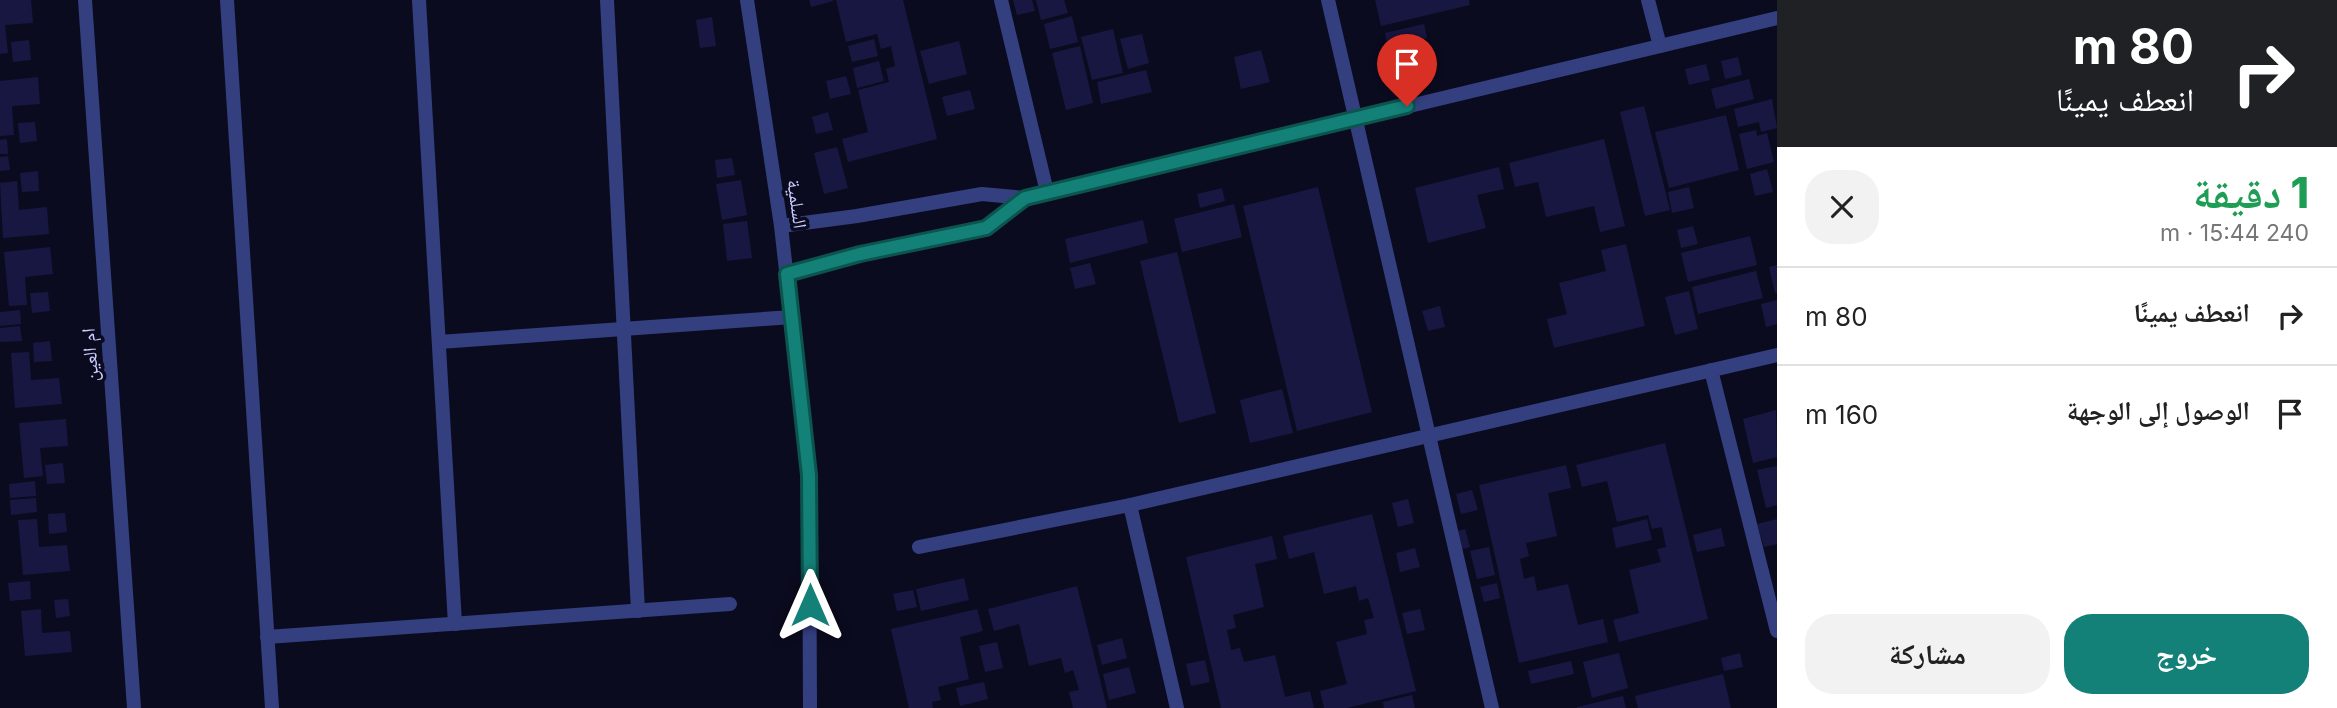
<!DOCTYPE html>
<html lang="ar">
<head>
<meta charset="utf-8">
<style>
	:root { --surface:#fff; --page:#f2f2f2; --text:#222; --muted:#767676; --line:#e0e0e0; --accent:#138178 }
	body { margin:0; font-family:Inter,"Noto Naskh Arabic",sans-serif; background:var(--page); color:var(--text); direction:rtl; height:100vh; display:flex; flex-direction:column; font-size:26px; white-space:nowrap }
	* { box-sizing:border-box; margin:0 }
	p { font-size:23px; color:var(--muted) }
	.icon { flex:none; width:38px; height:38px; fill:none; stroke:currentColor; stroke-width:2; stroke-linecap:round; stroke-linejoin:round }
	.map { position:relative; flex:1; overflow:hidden; direction:ltr }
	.side { display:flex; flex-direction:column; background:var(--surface); width:560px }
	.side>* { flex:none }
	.guide { background:#202124; color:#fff; overflow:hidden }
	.pin { position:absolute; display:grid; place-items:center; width:60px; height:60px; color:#fff; margin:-72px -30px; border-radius:50% 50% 50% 0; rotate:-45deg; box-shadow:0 0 7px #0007 }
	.pin .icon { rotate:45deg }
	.me { position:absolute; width:77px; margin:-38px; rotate:0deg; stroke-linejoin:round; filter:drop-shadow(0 0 5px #0008) }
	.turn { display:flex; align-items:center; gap:24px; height:147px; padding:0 28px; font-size:32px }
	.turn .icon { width:91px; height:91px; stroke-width:2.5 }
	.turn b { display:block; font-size:49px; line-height:60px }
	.round { display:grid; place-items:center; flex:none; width:74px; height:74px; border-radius:28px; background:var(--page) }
	.headline { display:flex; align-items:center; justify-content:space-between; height:119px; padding:0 28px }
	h1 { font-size:42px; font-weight:800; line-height:52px; color:#1e9e55 }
	.primary-button { display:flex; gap:14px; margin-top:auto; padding:14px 28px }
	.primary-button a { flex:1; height:80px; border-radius:28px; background:var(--accent); color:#fff; font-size:28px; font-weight:800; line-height:80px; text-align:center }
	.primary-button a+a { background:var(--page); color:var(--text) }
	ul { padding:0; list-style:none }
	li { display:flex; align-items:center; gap:21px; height:98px; padding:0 28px; border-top:2px solid var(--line) }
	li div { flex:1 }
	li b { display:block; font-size:26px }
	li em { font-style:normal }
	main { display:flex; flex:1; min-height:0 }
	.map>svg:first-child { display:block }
	.building { fill:#181741 }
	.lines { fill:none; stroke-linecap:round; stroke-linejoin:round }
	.minor { stroke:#343f80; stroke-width:14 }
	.route-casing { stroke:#0c544e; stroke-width:18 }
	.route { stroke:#138178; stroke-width:12 }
	.labels { text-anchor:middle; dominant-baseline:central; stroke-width:7; stroke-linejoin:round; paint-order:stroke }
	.street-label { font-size:19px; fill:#cacdff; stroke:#0b0b1f }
</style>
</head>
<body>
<main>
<section class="side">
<div class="guide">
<div class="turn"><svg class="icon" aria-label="right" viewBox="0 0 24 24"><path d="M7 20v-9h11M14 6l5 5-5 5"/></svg><div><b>80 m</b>انعطف يمينًا</div></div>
</div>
<div class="headline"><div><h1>1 دقيقة</h1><p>240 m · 15:44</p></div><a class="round"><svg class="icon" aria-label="close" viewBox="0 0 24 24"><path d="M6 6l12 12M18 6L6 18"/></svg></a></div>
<ul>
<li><svg class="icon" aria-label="right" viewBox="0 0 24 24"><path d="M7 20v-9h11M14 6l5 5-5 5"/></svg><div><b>انعطف يمينًا</b></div><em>80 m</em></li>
<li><svg class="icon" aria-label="arrive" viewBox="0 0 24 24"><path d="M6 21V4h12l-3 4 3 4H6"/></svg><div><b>الوصول إلى الوجهة</b></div><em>160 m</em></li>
</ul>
<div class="primary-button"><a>خروج</a><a>مشاركة</a></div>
</section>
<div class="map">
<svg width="1777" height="708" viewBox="0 0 1777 708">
	<rect width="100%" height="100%" fill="#0b0b1f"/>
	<g class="building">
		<path d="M0 0H31L33 23 5 25 8 53 0 54Z"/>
		<path d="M809 0H833V1L811 7Z"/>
		<path d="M836 0H903L937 139 848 162 842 139 868 132 858 90 889 82 886 69 895 66 891 46 881 49 877 34 846 42Z"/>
		<path d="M1013 0H1032L1035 11 1017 15Z"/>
		<path d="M1036 0H1064L1068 13 1041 20Z"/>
		<path d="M1375 0H1469L1470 5 1381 26Z"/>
		<path d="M1072 16 1078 42 1050 49 1044 24Z"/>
		<path d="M712 17 716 46 700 48 696 20Z"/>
		<path d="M1424 24 1427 38 1388 48 1385 33Z"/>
		<path d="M1113 29 1123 73 1092 80 1081 37Z"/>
		<path d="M1142 34 1149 63 1128 69 1120 39Z"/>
		<path d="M874 39 878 56 852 62 848 46Z"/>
		<path d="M29 40 31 60 13 62 11 42Z"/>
		<path d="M959 41 967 74 929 84 920 51Z"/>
		<path d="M1080 46 1093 103 1066 110 1052 53Z"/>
		<path d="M1261 50 1270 82 1241 89 1234 57Z"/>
		<path d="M1738 57 1742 75 1725 79 1721 61Z"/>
		<path d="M879 61 884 81 857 88 853 68Z"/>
		<path d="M1706 64 1710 80 1689 85 1685 69Z"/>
		<path d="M1146 70 1152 92 1101 104 1097 82Z"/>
		<path d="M846 76 851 94 830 99 826 81Z"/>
		<path d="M38 77 40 104 12 106 14 135 0 136V81Z"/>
		<path d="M1749 79 1754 99 1716 109 1711 89Z"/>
		<path d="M970 90 975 109 947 116 942 97Z"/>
		<path d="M1772 99 1777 128 1761 132 1759 122 1738 127 1734 109Z"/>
		<path d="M1644 106 1670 210 1645 216 1620 112Z"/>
		<path d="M828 112 833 130 816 134 812 117Z"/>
		<path d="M1726 115 1739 170 1669 188 1655 132Z"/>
		<path d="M35 122 37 141 20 143 18 123Z"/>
		<path d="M1756 130 1757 136 1767 133 1774 162 1747 169 1739 134Z"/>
		<path d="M7 139 8 154H0V140Z"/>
		<path d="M1604 139 1625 226 1600 232 1594 206 1546 217 1538 182 1515 187 1509 163Z"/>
		<path d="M837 147 848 188 824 194 814 153Z"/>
		<path d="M8 156 10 170 0 171V157Z"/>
		<path d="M732 158 735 175 717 178 715 160Z"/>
		<path d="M1499 167 1504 189 1477 195 1486 228 1428 243 1415 188Z"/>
		<path d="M1767 169 1773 192 1755 196 1750 174Z"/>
		<path d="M38 171 39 191 22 192 20 173Z"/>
		<path d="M741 180 747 215 722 220 716 184Z"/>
		<path d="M17 181 19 210 47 207 49 234 3 238 0 183Z"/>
		<path d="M1318 187 1372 412 1297 431 1243 206Z"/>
		<path d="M1689 187 1694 208 1672 213 1668 192Z"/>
		<path d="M1222 188 1225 201 1200 208 1197 194Z"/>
		<path d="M1234 204 1242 237 1182 252 1174 219Z"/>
		<path d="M1143 220 1148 243 1070 263 1065 239Z"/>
		<path d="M747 221 752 258 727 261 723 224Z"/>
		<path d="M1693 226 1698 244 1681 248 1677 230Z"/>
		<path d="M1750 236 1757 265 1688 282 1681 253Z"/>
		<path d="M1626 244 1645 326 1554 348 1547 319 1567 314 1559 283 1606 271 1601 250Z"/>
		<path d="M50 247 53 274 25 277 27 305 9 306 4 252Z"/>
		<path d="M1177 252 1216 413 1179 423 1140 261Z"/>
		<path d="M1090 263 1096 284 1075 289 1070 268Z"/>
		<path d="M1777 265V293H1775L1769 267Z"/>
		<path d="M1756 271 1763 298 1698 314 1692 287Z"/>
		<path d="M1689 291 1698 329 1675 335 1665 297Z"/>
		<path d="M48 292 50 311 32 313 30 293Z"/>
		<path d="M1777 300V324L1766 327 1761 304Z"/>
		<path d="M1440 306 1445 327 1428 331 1422 311Z"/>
		<path d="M20 310 21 324 0 326V312Z"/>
		<path d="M20 326 22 341 0 342V328Z"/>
		<path d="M50 341 52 361 34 362 33 343Z"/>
		<path d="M29 352 31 380 59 378 62 404 15 408 11 353Z"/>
		<path d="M1282 389 1293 433 1250 443 1240 400Z"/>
		<path d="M1776 410 1777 457 1753 463 1743 419Z"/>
		<path d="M66 419 68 446 40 448 43 476 24 478 19 423Z"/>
		<path d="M1665 443 1708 619 1619 642 1613 620 1639 613 1629 570 1661 562 1657 549 1666 547 1662 527 1652 529 1648 515 1617 522 1607 481 1582 487 1576 465Z"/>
		<path d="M63 463 65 483 47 484 45 465Z"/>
		<path d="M1566 465 1571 488 1548 493 1557 536 1526 543 1529 556 1520 559 1524 579 1534 576 1537 591 1568 584 1578 625 1603 619 1608 642 1519 663 1479 485Z"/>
		<path d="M1777 466V505L1766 508 1757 470Z"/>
		<path d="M35 481 36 496 10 498 9 484Z"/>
		<path d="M1472 490 1478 510 1461 514 1456 494Z"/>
		<path d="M36 498 37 512 11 515 10 500Z"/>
		<path d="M1408 499 1414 523 1398 527 1392 503Z"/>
		<path d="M65 513 67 532 49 534 48 514Z"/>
		<path d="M1372 514 1416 691 1347 708H1324L1320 691 1347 684 1336 642 1367 634 1364 620 1374 618 1368 598 1359 601 1356 586 1324 594 1314 552 1289 559 1283 536Z"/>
		<path d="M37 519 39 547 67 545 70 571 23 575 18 520Z"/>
		<path d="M1647 519 1652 540 1616 548 1612 528Z"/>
		<path d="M1777 519V544L1764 547 1757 524Z"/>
		<path d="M1721 528 1725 546 1697 552 1693 535Z"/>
		<path d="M1465 529 1470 547 1456 551 1451 533Z"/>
		<path d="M1272 536 1277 559 1255 564 1264 607 1233 615 1236 628 1227 630 1231 650 1240 648 1244 662 1275 655 1285 697 1310 691 1314 708H1221L1186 557Z"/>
		<path d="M1489 547 1495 575 1477 579 1470 551Z"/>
		<path d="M1415 548 1420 567 1400 572 1396 553Z"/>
		<path d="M964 578 969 600 921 611 916 589Z"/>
		<path d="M30 581 31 599 10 601 8 583Z"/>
		<path d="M1497 583 1500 598 1484 602 1480 587Z"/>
		<path d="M1077 586 1107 708H1073L1069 692 1079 690 1073 670 1065 673 1061 658 1029 666 1019 624 994 631 988 609Z"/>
		<path d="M913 590 917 607 897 611 893 594Z"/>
		<path d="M68 599 70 616 56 618 54 600Z"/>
		<path d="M41 609 42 633 70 631 72 652 25 656 21 611Z"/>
		<path d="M977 609 983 631 960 637 969 679 938 687 941 700 932 702 933 708H909L891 629Z"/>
		<path d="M1420 609 1425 630 1407 634 1402 613Z"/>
		<path d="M1122 638 1127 658 1102 665 1097 645Z"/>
		<path d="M997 642 1003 668 985 672 979 646Z"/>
		<path d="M1619 653 1628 688 1592 698 1583 662Z"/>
		<path d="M1740 653 1743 667 1724 671 1721 658Z"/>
		<path d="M1205 660 1210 682 1191 686 1186 664Z"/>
		<path d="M1571 661 1574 674 1531 684 1528 671Z"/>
		<path d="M1129 667 1136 693 1109 700 1103 674Z"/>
		<path d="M1723 674 1731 708H1638L1635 696Z"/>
		<path d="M984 682 988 699 960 706 956 688Z"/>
		<path d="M1412 695 1415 708H1384L1383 702Z"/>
		<path d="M1623 696 1626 708H1577V707Z"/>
	</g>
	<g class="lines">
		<g class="minor">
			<path d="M85 0 134 708"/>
			<path d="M227 0 272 708"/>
			<path d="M419 0 455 624"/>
			<path d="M607 0 638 611"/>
			<path d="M747 0 781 226 809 475 810 708"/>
			<path d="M1001 0 1047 192"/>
			<path d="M1328 0 1492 708"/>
			<path d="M1648 0 1660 46"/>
			<path d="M781 226 857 216 982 194 1025 198 1777 18"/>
			<path d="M787 274 860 254 986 228 1025 198"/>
			<path d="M439 342 792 317"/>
			<path d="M1711 370 1777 631"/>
			<path d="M1130 505 1177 708"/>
			<path d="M919 547 1130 505 1777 355"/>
			<path d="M267 637 730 604"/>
		</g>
	</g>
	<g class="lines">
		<g class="route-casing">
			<path id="route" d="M810 605 809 475 787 274 860 254 986 228 1025 198 1407 106"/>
		</g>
		<use href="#route" class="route"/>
	</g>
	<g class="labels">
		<g class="street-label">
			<text transform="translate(797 204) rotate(82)">السلمية</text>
			<text transform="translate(90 355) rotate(-94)">ام العين</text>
		</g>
	</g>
</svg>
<div class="pin" style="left:1407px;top:106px;background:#d93025"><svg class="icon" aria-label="arrive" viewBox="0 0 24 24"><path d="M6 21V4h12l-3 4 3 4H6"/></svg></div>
<svg class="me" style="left:810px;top:605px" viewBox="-20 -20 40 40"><path d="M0-17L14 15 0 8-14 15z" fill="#138178" stroke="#fff" stroke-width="4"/></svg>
</div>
</main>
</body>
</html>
